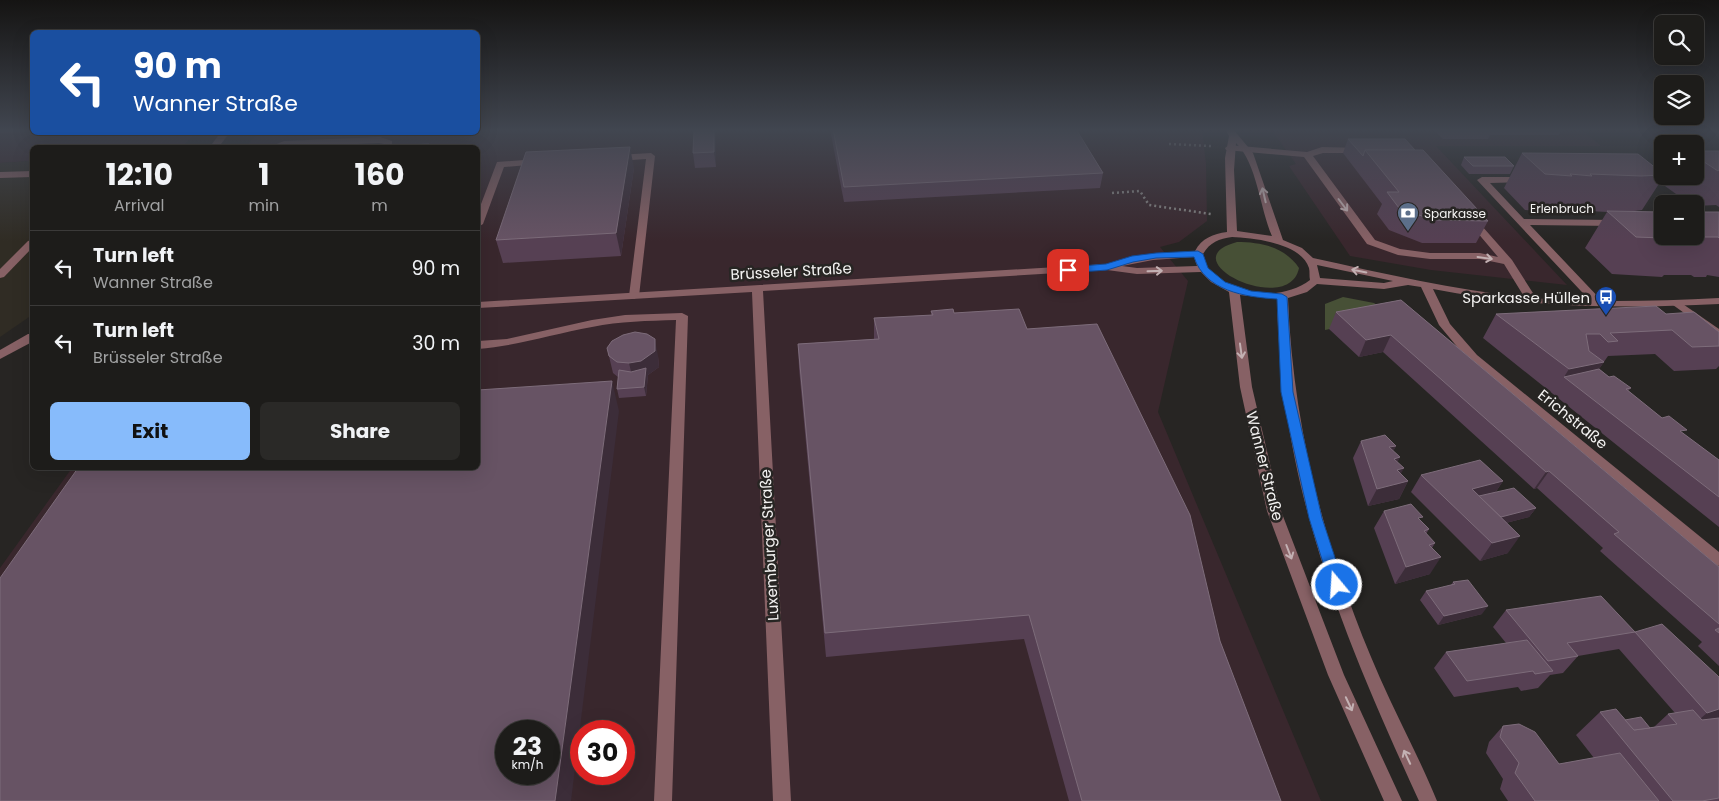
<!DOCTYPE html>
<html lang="en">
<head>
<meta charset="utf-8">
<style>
	:root { --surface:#1d1c1a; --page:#2a2927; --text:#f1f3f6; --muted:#a0a1a2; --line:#3b3a39; --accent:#87bbfb }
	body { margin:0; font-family:Poppins,sans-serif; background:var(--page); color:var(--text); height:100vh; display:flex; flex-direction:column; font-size:19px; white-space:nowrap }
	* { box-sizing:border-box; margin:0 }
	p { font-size:16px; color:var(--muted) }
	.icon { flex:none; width:28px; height:28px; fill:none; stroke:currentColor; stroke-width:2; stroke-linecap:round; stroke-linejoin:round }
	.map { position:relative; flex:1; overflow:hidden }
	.drawer { position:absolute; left:30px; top:145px; width:450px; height:325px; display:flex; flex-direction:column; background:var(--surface); border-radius:8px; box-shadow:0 5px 20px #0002,0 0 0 1px var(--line) }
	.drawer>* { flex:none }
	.guide { position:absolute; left:30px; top:30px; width:450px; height:105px; border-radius:8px; box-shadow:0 5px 20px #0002,0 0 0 1px var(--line); background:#1a4fa0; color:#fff; overflow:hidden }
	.buttons { position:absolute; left:1654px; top:15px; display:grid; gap:10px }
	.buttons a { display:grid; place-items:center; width:50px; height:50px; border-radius:8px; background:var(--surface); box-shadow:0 5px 20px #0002,0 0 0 1px var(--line); font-size:25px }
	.speed { position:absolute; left:495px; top:720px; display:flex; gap:10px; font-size:25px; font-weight:700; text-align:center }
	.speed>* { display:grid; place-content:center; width:65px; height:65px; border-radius:50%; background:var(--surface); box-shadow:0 5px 20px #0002,0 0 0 1px var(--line); line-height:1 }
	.speed small { font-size:12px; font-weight:400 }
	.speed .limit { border:8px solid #d22; background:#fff; color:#111 }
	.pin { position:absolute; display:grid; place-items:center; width:42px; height:42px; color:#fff; margin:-21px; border-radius:10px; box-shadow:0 2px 8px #0006 }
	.me { position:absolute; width:55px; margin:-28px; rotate:342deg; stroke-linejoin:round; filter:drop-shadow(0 0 4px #0008) }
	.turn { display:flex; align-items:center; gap:18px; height:105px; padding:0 20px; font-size:22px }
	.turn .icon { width:65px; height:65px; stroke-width:2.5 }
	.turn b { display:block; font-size:35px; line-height:42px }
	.eta { display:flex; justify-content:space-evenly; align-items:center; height:85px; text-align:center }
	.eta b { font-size:30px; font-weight:700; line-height:35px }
	.primary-button { display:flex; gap:10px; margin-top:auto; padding:10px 20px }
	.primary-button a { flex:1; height:58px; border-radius:8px; background:var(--accent); color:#111; font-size:20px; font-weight:700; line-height:58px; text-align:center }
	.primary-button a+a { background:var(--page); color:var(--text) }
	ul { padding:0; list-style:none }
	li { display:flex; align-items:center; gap:15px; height:75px; padding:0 20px; border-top:1px solid var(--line) }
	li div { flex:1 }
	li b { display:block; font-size:19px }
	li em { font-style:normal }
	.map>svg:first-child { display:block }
	.commercial { fill:#39272d; fill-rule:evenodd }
	.built { fill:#302c24 }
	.green { fill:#475036 }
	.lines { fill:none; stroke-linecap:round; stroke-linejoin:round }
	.path { stroke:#878584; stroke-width:2.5; stroke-dasharray:2 3; stroke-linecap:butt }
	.lane { fill:#876165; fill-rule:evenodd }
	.street { fill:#876165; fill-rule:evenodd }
	.wall { fill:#564053 }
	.shaded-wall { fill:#3c2d39 }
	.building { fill:#675364; stroke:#7d6c7a; fill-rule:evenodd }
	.oneway { stroke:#c3b1b3 }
	.route { fill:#1a73e8; stroke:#114b97 }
	.labels { text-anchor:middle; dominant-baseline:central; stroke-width:5; stroke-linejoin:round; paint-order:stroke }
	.far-street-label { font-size:12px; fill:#f4f3f2; stroke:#272523 }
	.far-poi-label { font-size:12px; fill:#f4f3f2; stroke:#272523; text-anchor:start }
	.street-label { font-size:15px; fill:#f4f3f2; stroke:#272523 }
	.poi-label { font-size:15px; fill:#f4f3f2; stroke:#272523; text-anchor:end }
</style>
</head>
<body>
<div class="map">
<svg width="1719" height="801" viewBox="0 0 1719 801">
	<rect width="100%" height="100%" fill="#272523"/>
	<g class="commercial">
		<path d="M0 129H32V132L195 133 182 147 32 148V161L0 163Z"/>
		<path d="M478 129H1202L1206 164 1207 221 1179 242 1160 247 1188 281 1158 412 1321 801H0V568L72 468H478V148L246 147 258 133 478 132ZM506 731H549V774H506ZM581 731H624V774H581Z"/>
		<path d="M1271 129H1581L1601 146H1436L1567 285 1431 270 1350 256 1289 166 1296 164Z"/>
	</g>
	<path class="built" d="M32 161V315L0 337V163Z"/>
	<g class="green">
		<path d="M1237 242C1261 242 1285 247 1299 268 1289 318 1168 260 1237 242Z"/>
		<path d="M1343 297 1374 303 1392 316 1325 330V304Z"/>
	</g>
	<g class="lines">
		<g class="path">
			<path d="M1169 144 1211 146"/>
			<path d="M1112 193 1140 191 1149 205 1211 214"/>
		</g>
		<g class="lane">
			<path d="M380 137 392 141V148H384V144L379 143 267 148 284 141Z"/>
			<path d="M1229 145 1307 152 1322 147 1363 148 1364 150 1360 153H1323L1313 156 1375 240 1400 249 1430 253H1480L1498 257 1466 219 1468 217H1474L1512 260 1538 301 1536 303H1528L1504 264 1480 259H1430L1398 255 1367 244 1304 157 1226 150 1225 148Z"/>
			<path d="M651 153 655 156 639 296 634 299 629 296 646 159 617 161 613 158 617 155Z"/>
			<path d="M537 159 540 160V164L504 167 483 224 478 227V212L497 162Z"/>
			<path d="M32 171V177L0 178V172Z"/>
			<path d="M1526 177 1529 178V182L1490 183 1524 219 1616 220 1621 223 1616 226 1530 225 1603 302 1605 304 1603 306H1595L1477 180 1482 177Z"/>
			<path d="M32 240V248L4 277 0 278V269L28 241Z"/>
			<path d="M1677 300 1719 329V338L1673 305 1671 303Z"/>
			<path d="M682 313 688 316 672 801H654L676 320C648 321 620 321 592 327 553 334 517 346 478 349V341L507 339 592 320 625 315Z"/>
		</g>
		<g class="street">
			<path d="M1225 129H1233L1253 153 1283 240 1302 248 1313 258C1386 274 1459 291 1533 298 1595 303 1657 301 1719 298V304C1621 309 1530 308 1433 289L1450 324 1477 355 1719 552V566L1714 564 1469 361 1439 325 1421 287 1408 285 1384 289 1317 284 1307 292 1288 298C1293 431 1327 557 1380 678 1398 719 1420 759 1437 801H1419C1342 633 1281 487 1277 299L1240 295 1252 387 1281 511 1344 675 1402 801H1384L1328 675 1267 511 1240 387 1229 292 1211 282 1201 272 1137 274 1107 270 763 291 791 801H773L752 292 478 308V302L1106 264 1142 255 1195 251C1202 238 1213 234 1227 232L1225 158 1229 136ZM1236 143C1257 163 1260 209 1272 236L1237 231 1234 170ZM1232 237C1254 238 1301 243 1309 268 1310 272 1309 276 1310 280 1282 301 1231 298 1209 269 1206 265 1205 259 1203 254 1210 242 1219 239 1232 237ZM1194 257 1197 266 1137 268 1122 266 1153 260ZM1317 265 1393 281 1384 283 1320 278Z"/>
			<path d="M221 132H230L218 148H209Z"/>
			<path d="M28 334H32V342L0 359V350Z"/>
		</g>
	</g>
	<g class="wall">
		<path d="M0 129H32V132L0 133Z"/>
		<path d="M716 129V167L695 168 693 153Z"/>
		<path d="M830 129H1076L1103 173 1100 188 844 202Z"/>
		<path d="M1433 129H1562L1559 135H1490L1488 139H1443Z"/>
		<path d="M1710 129H1719V134Z"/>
		<path d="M1348 139 1415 150 1488 221 1476 243H1422L1389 230 1377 214 1382 204 1343 153Z"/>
		<path d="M1695 151H1719V207L1716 205 1695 206V204H1690L1665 186 1671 176H1695Z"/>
		<path d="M1522 153 1662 173V176H1664L1642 210 1627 212H1719V277L1707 275 1706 277H1694L1691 275H1664L1662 277 1612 274 1585 248 1607 212 1572 210 1571 212 1553 210 1552 212 1525 210 1504 188Z"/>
		<path d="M1464 157 1514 166 1510 174H1469L1461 165Z"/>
		<path d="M634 168 621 256 503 263 496 240Z"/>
		<path d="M1401 300 1719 567V666L1698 646 1702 642 1600 551 1603 548 1537 488 1534 489 1383 352 1359 357 1329 329 1336 312Z"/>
		<path d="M931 311 954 313 1027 329 1220 641 1281 801H1069L1024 639 826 657 799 368 798 344 874 339V318L931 315Z"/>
		<path d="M1496 314H1666L1719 332V366L1716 369 1674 371 1655 354 1608 356 1599 369 1609 377 1631 388 1628 391 1662 418 1719 460V527L1483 338Z"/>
		<path d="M607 348 658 356 659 367 648 375 646 396 619 398 617 389 618 377 613 373Z"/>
		<path d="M1361 441 1396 446 1393 451 1400 457 1397 462 1401 474 1408 481 1399 499 1368 506 1353 458Z"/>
		<path d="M1421 475 1503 481 1495 493 1536 508 1529 517 1506 523 1508 553 1480 561 1411 492Z"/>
		<path d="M1384 511 1421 521 1429 529 1426 534 1435 543 1432 548 1430 574 1395 584 1374 528Z"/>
		<path d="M1453 582 1482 614 1438 625 1420 600 1426 591 1451 585Z"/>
		<path d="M1506 610 1635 632 1719 677V801H1508L1500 789 1503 779 1486 753 1489 742 1503 726 1559 764 1594 758 1576 735 1600 712 1650 728 1654 727 1668 714 1675 713 1619 649 1578 656 1563 673 1550 675 1538 688 1521 691 1518 687 1454 697 1434 668 1446 652 1506 643 1493 627Z"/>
	</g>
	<g class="shaded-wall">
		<path d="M714 129H716V167L714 152Z"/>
		<path d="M630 147 634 168 621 256 616 233Z"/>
		<path d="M1391 335 1383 352 1359 357 1366 340Z"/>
		<path d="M655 339 658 356 659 367 648 375 646 396 644 387 633 380 629 363Z"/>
		<path d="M1604 362 1587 386 1564 377 1569 369Z"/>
		<path d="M612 381 619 411 571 801H555Z"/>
		<path d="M1396 446 1387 463 1389 447Z"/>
		<path d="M1400 457 1391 475 1394 459Z"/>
		<path d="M1404 468 1395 485 1408 481 1399 499 1368 506 1377 489 1397 470Z"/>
		<path d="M1549 471 1537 488 1534 489 1546 472Z"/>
		<path d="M1503 481 1491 499 1471 498 1472 489Z"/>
		<path d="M1536 508 1529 517 1486 528 1492 519Z"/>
		<path d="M1520 536 1508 553 1480 561 1492 543Z"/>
		<path d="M1441 557 1430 574 1395 584 1406 567Z"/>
		<path d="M1488 606 1482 614 1438 625 1444 616Z"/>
		<path d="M1719 709V719L1688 729 1707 713Z"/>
	</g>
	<g class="building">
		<path d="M694 129H714V152L693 153Z"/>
		<path d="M833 129H1076L1103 173 844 187Z"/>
		<path d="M1348 139H1405L1415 150H1365L1363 156Z"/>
		<path d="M429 144 427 148H405L406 145Z"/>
		<path d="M630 147 616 233 496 240 526 152Z"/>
		<path d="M1365 150H1423L1488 221 1433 220 1399 208 1387 192H1399Z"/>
		<path d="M1695 151H1719V170L1718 171 1695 156Z"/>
		<path d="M1522 153 1638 154 1662 173V175L1641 176 1590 174 1592 176 1570 174 1572 176 1545 174Z"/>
		<path d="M1464 157H1505L1514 166H1473Z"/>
		<path d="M1607 211 1662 212V236H1695V212H1719V238L1718 237H1685L1688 239 1636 237Z"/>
		<path d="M1401 300 1719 567V624L1614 534 1619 532 1549 471 1546 472 1391 335 1366 340 1336 312Z"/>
		<path d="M1656 306 1666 314 1694 312 1719 332V346L1692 347 1672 330 1610 333 1618 341 1608 342 1600 334H1586L1589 351 1604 362 1569 369 1496 314Z"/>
		<path d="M953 309 954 313 1019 309 1027 329 1097 324 1190 515 1220 641 1281 801H1082L1029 615 825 633 798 344 879 339 874 318 933 315 931 311Z"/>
		<path d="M635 332 647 334 655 339V351L641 361 629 363 617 362 609 356 607 348 612 341 623 335Z"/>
		<path d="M646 368 644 387 617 389 619 370 631 372Z"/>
		<path d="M1599 369 1609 377 1614 376 1631 388 1626 389 1662 418 1669 416 1687 430 1680 431 1719 460V497L1564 377Z"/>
		<path d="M612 381 555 801H0V578L78 468H478V390ZM506 731H549V774H506Z"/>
		<path d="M1385 435 1396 446 1389 447 1400 457 1394 459 1404 468 1397 470 1408 481 1377 489 1361 441Z"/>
		<path d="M1480 460 1503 481 1472 489 1520 536 1492 543 1421 475Z"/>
		<path d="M1514 488 1536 508 1501 517 1479 496Z"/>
		<path d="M1411 504 1423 517 1418 518 1429 529 1424 531 1435 543 1429 545 1441 557 1406 567 1384 511Z"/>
		<path d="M1468 580 1488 606 1444 616 1426 591 1455 584 1453 582Z"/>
		<path d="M1601 596 1635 632 1567 643 1578 656 1548 661 1506 610Z"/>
		<path d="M1662 624 1719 677V709L1707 713 1635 632Z"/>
		<path d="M1719 628V633L1715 630Z"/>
		<path d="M1527 640 1553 671 1535 674 1533 671 1467 681 1446 652Z"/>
		<path d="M1616 709 1634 730 1677 724 1668 714 1693 710 1702 720 1719 718V798L1702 801H1673L1600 712Z"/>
		<path d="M1641 717 1650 728 1634 730 1625 720Z"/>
		<path d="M1519 724 1535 732 1559 764 1620 753 1659 801H1535L1515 773 1519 763 1500 737 1503 726Z"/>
	</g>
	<defs><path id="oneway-shaft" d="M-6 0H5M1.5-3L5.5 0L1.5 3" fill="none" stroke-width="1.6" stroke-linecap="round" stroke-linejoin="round" transform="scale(1.25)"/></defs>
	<g class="oneway">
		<use href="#oneway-shaft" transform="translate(1264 195) rotate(-103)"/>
		<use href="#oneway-shaft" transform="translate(1343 205) rotate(53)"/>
		<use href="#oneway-shaft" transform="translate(1485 258) rotate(8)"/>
		<use href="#oneway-shaft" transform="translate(1155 271) rotate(-2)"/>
		<use href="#oneway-shaft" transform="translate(1359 271) rotate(-169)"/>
		<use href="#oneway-shaft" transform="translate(1241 351) rotate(82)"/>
		<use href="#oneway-shaft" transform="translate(1289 552) rotate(69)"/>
		<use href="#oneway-shaft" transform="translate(1349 704) rotate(65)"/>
		<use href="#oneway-shaft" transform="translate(1407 757) rotate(-115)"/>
	</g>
	<linearGradient id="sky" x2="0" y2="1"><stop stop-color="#151413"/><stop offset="0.54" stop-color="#414650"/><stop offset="1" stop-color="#414650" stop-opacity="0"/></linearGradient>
	<rect width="1719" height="241" fill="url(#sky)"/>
	<path class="route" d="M1198 251 1203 254 1208 268 1225 282 1251 291 1282 294 1287 297 1293 392 1322 518 1344 585 1342 589H1332L1330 585 1309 518 1281 392 1277 299C1245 297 1205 291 1194 257L1156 258 1133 262 1107 270 1068 273 1063 270 1068 267 1106 264 1132 256 1156 253Z"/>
	<defs>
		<g id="bank-pin" transform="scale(1.125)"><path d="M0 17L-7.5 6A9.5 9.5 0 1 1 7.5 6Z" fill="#5c6f8a" stroke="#272523"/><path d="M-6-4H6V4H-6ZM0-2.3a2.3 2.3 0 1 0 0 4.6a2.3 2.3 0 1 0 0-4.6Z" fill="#fff"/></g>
		<g id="bus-pin" transform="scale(1.125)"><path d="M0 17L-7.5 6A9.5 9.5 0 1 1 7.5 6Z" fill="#1a4fb4" stroke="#272523"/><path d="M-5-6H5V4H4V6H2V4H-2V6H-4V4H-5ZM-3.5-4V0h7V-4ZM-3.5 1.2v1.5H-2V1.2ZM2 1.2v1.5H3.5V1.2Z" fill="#fff"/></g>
	</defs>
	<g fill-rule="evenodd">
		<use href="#bank-pin" x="1408" y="213"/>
		<use href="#bus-pin" x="1606" y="297"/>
	</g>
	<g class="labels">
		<g class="far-street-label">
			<text x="1562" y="208">Erlenbruch</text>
		</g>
		<g class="far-poi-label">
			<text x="1424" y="213">Sparkasse</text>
		</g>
		<g class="street-label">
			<text transform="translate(791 271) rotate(-3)">Brüsseler Straße</text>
			<text transform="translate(1573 419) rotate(39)">Erichstraße</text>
			<text transform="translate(1265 466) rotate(76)">Wanner Straße</text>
			<text transform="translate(769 545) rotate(-93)">Luxemburger Straße</text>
		</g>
		<g class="poi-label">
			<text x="1590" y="297">Sparkasse Hüllen</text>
		</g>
	</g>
</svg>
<div class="buttons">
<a><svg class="icon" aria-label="search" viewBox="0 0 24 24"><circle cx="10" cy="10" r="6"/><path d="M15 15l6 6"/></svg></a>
<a><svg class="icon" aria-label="layers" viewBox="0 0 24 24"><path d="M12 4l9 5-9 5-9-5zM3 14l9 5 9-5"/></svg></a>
<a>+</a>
<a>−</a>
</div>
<div class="speed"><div>23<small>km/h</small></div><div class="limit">30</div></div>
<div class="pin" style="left:1068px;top:270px;background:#d93025"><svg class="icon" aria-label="arrive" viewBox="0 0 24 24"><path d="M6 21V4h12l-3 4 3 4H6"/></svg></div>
<svg class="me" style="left:1337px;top:585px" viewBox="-20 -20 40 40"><circle r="17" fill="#1a73e8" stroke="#fff" stroke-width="3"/><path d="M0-11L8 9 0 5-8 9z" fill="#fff"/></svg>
<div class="guide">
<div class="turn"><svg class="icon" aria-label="left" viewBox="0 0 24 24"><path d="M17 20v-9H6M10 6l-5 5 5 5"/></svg><div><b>90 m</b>Wanner Straße</div></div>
</div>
<section class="drawer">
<div class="eta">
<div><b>12:10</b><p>Arrival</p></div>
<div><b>1</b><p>min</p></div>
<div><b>160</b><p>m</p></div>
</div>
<ul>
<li><svg class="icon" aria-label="left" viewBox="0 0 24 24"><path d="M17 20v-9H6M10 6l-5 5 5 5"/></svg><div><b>Turn left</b><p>Wanner Straße</p></div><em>90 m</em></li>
<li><svg class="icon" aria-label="left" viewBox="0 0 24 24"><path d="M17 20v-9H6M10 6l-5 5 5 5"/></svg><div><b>Turn left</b><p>Brüsseler Straße</p></div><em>30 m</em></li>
</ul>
<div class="primary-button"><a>Exit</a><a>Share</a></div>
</section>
</div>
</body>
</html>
